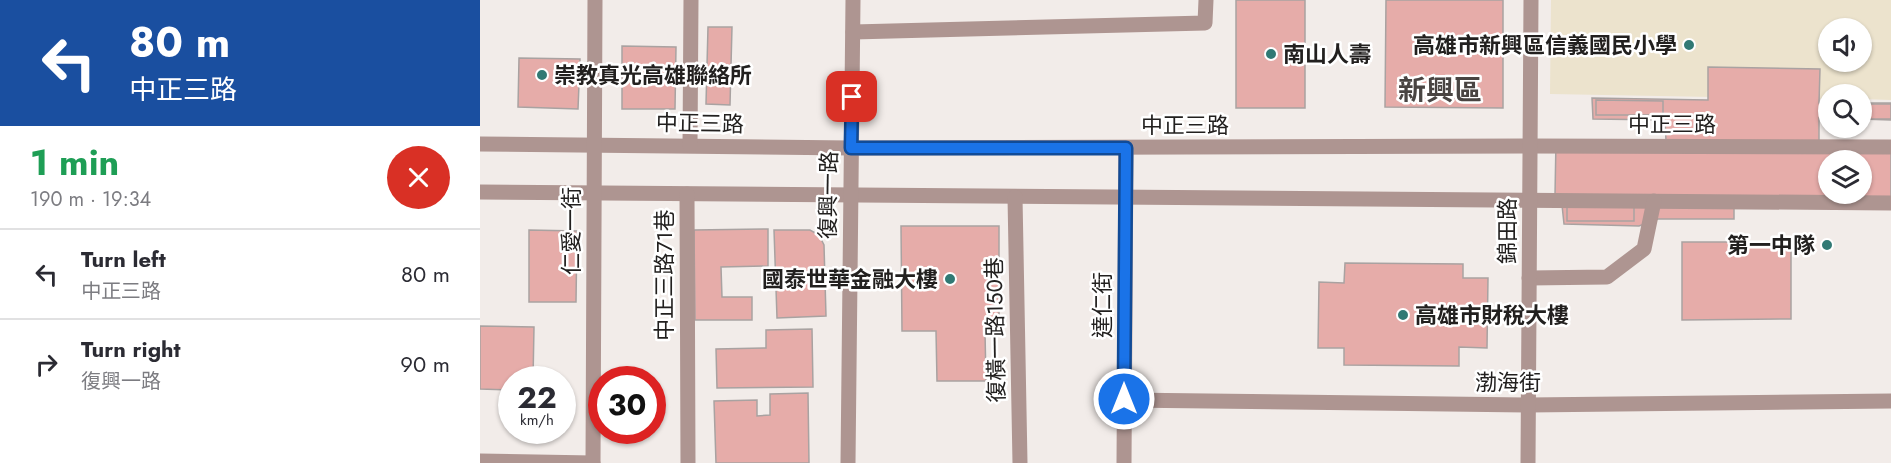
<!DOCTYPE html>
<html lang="en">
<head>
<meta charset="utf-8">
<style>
	:root { --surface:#fff; --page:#f7f7f7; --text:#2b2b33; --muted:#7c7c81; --line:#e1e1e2 }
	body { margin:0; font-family:Jost,"Noto Sans TC",sans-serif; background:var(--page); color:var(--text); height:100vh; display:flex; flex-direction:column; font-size:22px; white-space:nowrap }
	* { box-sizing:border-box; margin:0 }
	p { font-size:20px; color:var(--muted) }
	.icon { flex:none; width:33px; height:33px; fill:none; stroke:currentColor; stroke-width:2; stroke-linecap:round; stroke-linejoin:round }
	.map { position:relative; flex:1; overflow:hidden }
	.sheet { display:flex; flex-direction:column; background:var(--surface); width:480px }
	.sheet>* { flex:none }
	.hud { background:#1a4fa0; color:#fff; overflow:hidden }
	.tools { position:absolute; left:1338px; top:18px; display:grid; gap:12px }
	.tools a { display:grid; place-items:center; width:54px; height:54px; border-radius:50%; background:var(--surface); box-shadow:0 2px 4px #0004; font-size:30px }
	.speed { position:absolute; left:18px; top:366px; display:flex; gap:12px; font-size:30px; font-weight:700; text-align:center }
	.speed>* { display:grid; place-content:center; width:78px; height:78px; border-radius:50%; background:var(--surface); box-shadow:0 2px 4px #0004; line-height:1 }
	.speed small { font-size:15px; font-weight:400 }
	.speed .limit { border:9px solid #d22; background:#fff; color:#111 }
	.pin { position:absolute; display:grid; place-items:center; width:51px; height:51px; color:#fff; margin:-26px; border-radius:12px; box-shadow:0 3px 9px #0006 }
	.me { position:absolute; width:66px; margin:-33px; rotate:0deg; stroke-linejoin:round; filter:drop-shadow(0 0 4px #0008) }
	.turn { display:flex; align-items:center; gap:21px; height:126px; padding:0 30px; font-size:27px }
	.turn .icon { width:78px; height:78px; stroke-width:2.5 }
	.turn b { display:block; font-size:42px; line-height:51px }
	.round { display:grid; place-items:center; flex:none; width:63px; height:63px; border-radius:32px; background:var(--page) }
	.overview { display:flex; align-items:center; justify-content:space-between; height:102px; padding:0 30px }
	h1 { font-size:36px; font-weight:700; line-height:45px; color:#1e9e55 }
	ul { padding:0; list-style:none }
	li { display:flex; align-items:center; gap:18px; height:90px; padding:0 30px; border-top:2px solid var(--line) }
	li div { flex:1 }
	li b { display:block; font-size:22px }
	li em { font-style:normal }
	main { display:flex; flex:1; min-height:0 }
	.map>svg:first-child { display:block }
	.education { fill:#ece3cd; fill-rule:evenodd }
	.building { fill:#e6aca9; stroke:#a9a2a1; stroke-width:1.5; fill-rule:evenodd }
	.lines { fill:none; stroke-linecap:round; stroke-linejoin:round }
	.minor { stroke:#ae9591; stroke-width:15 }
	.route-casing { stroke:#114b97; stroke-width:15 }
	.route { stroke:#1a73e8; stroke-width:10 }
	.poi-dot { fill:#317974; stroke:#fff; stroke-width:2 }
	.labels { text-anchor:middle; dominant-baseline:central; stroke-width:5; stroke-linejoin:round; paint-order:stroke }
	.poi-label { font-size:22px; font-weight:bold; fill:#22201f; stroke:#fff; text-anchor:end }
	.street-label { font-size:22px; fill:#22201f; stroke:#fff }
	.district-label { font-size:28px; font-weight:bold; fill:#494442; stroke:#fff }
</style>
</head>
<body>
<main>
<section class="sheet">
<div class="hud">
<div class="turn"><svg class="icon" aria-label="left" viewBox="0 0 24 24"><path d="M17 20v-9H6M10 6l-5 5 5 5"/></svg><div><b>80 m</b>中正三路</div></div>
</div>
<div class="overview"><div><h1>1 min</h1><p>190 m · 19:34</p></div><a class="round" style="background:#d93025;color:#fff"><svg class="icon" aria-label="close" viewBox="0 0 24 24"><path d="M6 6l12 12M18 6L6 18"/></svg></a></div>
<ul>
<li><svg class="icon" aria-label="left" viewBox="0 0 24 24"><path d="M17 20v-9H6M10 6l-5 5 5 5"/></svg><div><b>Turn left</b><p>中正三路</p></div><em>80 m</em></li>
<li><svg class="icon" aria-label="right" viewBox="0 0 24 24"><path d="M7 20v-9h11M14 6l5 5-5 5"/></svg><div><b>Turn right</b><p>復興一路</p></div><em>90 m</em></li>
</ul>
</section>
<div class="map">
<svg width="1411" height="463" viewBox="0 0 1411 463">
	<rect width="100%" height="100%" fill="#f2ece9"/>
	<path class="education" d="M1071 0H1411V100L1382 99V94H1348V99L1070 94ZM1348 28H1382V62H1348Z"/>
	<g class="building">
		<rect x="756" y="0" width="69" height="108"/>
		<path d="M906 0H1023V108L905 107Z"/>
		<path d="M228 27H252L250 105 226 104Z"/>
		<path d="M142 46 196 47 195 109H142Z"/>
		<path d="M39 58 100 59 98 109 38 107Z"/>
		<path d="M1228 67 1340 69 1339 103H1348V118H1339V153H1411V198L1254 197V219H1178L1159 226 1084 224 1082 205 1075 195 1076 141H1186L1185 120 1113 119 1112 98 1228 100ZM1348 160H1382V194H1348Z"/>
		<path d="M1116 100 1183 101V115H1116Z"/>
		<path d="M1382 103H1411V120L1382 119Z"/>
		<rect x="1344" y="104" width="4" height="14"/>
		<rect x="1382" y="104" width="29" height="15"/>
		<path d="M1087 206 1154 207V221H1087Z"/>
		<path d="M421 226H519V332H505L506 381H457L456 331H422Z"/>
		<path d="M288 229V266L241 267 242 297H272V320H215L214 230Z"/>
		<path d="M49 230 97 231 96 302H49Z"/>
		<path d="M294 230H330L339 235 344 245 346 316 297 318Z"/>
		<path d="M1202 242H1311V319L1202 320Z"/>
		<path d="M865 263 983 264V278H1008L1007 348 979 347V366L864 365V348H838L839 282 864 283Z"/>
		<path d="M0 326 54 327 53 380H32V390L0 389Z"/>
		<path d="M332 329 333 387 237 388 236 349 286 348V330Z"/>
		<path d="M328 393 329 463H236L234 401 277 400V416L290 415V394Z"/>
	</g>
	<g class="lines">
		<g class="minor">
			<path d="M373 32 725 23 726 0"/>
			<path d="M0 144 371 148 1050 146 1411 147"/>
			<path d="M210 145 211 0"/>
			<path d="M0 192 1411 203"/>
			<path d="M207 194 208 463"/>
			<path d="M535 197 540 463"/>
			<path d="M1049 278 1127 277 1164 249 1174 201"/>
			<path d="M644 400 1048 405 1411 401"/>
			<path d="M0 461 113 463"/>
			<path d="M113 463 115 0"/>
			<path d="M368 463 373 0"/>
			<path d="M644 463 646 148"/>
			<path d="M1048 463 1051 0"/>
		</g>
	</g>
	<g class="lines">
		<g class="route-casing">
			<path id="route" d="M372 97 371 148H646L644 399"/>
		</g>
		<use href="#route" class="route"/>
	</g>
	<g class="poi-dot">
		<circle cx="1209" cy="45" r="6"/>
		<circle cx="791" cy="54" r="6"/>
		<circle cx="62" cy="75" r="6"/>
		<circle cx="1347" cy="245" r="6"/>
		<circle cx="470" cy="279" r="6"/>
		<circle cx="923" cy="315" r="6"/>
	</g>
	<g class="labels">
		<g class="poi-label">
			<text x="1197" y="45">高雄市新興區信義國民小學</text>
			<text x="803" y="54" text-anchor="start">南山人壽</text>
			<text x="74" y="75" text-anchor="start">崇教真光高雄聯絡所</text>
			<text x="1335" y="245">第一中隊</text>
			<text x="458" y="279">國泰世華金融大樓</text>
			<text x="935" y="315" text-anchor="start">高雄市財稅大樓</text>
		</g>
		<g class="street-label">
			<text transform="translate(220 123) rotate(1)">中正三路</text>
			<text x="1192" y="124">中正三路</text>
			<text x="705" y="125">中正三路</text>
			<text transform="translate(348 195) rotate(-89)">復興一路</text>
			<text transform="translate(91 231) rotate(-90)">仁愛一街</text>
			<text transform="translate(1027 231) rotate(-90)">錦田路</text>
			<text transform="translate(184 275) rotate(-90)">中正三路71巷</text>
			<text transform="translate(622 305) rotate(-90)">達仁街</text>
			<text transform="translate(515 330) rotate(-91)">復橫一路150巷</text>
			<text x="1028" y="382">渤海街</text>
		</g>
		<g class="district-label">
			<text x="960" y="90">新興區</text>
		</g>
	</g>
</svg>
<div class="tools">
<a><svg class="icon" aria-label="sound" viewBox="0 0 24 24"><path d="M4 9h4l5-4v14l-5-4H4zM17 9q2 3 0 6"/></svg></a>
<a><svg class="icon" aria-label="search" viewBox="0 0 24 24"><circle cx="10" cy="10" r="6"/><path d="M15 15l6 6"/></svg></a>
<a><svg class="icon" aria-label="layers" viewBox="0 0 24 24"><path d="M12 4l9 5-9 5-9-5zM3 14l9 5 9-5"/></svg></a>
</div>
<div class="speed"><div>22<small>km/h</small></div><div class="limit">30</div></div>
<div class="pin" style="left:372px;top:97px;background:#d93025"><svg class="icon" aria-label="arrive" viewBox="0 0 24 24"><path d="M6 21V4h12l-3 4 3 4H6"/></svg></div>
<svg class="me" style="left:644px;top:399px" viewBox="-20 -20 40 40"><circle r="17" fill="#1a73e8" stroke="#fff" stroke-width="3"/><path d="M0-11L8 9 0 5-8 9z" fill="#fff"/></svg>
</div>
</main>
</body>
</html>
